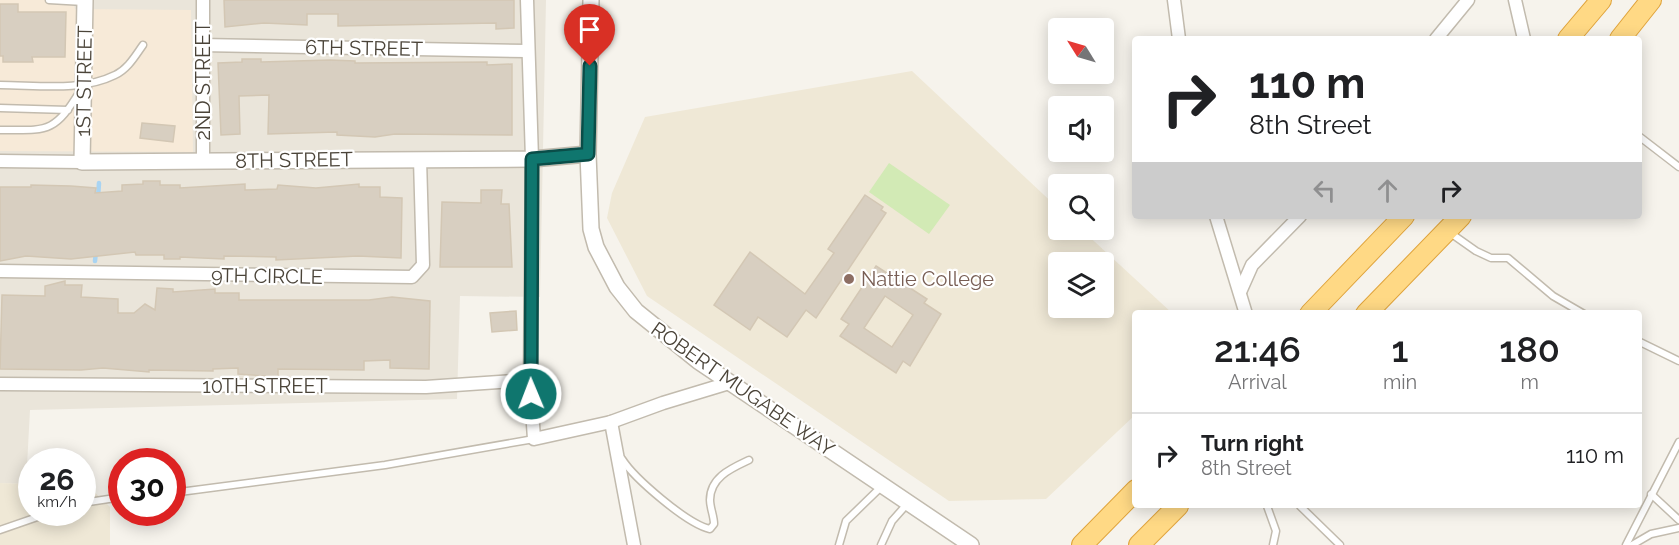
<!DOCTYPE html>
<html lang="en">
<head>
<meta charset="utf-8">
<style>
	:root { --surface:#fff; --page:#f6f6f6; --text:#202124; --muted:#757577; --line:#e0e0e0 }
	body { margin:0; font-family:Raleway,sans-serif; background:var(--page); color:var(--text); height:100vh; display:flex; flex-direction:column; font-size:22px; white-space:nowrap }
	* { box-sizing:border-box; margin:0 }
	p { font-size:20px; color:var(--muted) }
	.icon { flex:none; width:33px; height:33px; fill:none; stroke:currentColor; stroke-width:2; stroke-linecap:round; stroke-linejoin:round }
	.map { position:relative; flex:1; overflow:hidden }
	.panel { position:absolute; left:1132px; top:310px; width:510px; height:198px; display:flex; flex-direction:column; background:var(--surface); border-radius:6px; box-shadow:0 3px 15px #0003 }
	.panel>* { flex:none }
	.hud { position:absolute; left:1132px; top:36px; width:510px; height:183px; border-radius:6px; box-shadow:0 3px 15px #0003; background:#fff; color:var(--text); overflow:hidden }
	.needle { width:39px; rotate:307deg }
	.tools { position:absolute; left:1048px; top:18px; display:grid; gap:12px }
	.tools a { display:grid; place-items:center; width:66px; height:66px; border-radius:6px; background:var(--surface); box-shadow:0 3px 15px #0003; font-size:30px }
	.speed { position:absolute; left:18px; top:448px; display:flex; gap:12px; font-size:30px; font-weight:700; text-align:center }
	.speed>* { display:grid; place-content:center; width:78px; height:78px; border-radius:50%; background:var(--surface); box-shadow:0 3px 15px #0003; line-height:1 }
	.speed small { font-size:15px; font-weight:400 }
	.speed .limit { border:9px solid #d22; background:#fff; color:#111 }
	.pin { position:absolute; display:grid; place-items:center; width:51px; height:51px; color:#fff; margin:-62px -26px; border-radius:50% 50% 50% 0; rotate:-45deg; box-shadow:0 0 6px #0007 }
	.pin .icon { rotate:45deg }
	.me { position:absolute; width:66px; margin:-33px; rotate:359deg; stroke-linejoin:round; filter:drop-shadow(0 0 4px #0008) }
	.turn { display:flex; align-items:center; gap:21px; height:126px; padding:0 18px; font-size:27px }
	.turn .icon { width:78px; height:78px; stroke-width:2.5 }
	.turn b { display:block; font-size:42px; line-height:51px }
	.lanes { display:flex; align-items:center; height:57px; padding:0 18px; background:#0003; justify-content:center; gap:30px; direction:ltr }
	.lanes .off { opacity:.35 }
	.eta { display:flex; justify-content:space-evenly; align-items:center; height:102px; text-align:center }
	.eta b { font-size:36px; font-weight:600; line-height:42px }
	ul { padding:0; list-style:none }
	li { display:flex; align-items:center; gap:18px; height:84px; padding:0 18px; border-top:2px solid var(--line) }
	li div { flex:1 }
	li b { display:block; font-size:22px }
	li em { font-style:normal }
	.map>svg:first-child { display:block }
	.residential { fill:#eae5da }
	.commercial { fill:#f7ead8 }
	.education { fill:#efe8d6; fill-rule:evenodd }
	.garden { fill:#d2eab5 }
	.lines { fill:none; stroke-linecap:round; stroke-linejoin:round }
	.stream { stroke:#a9d4f2; stroke-width:4.5 }
	.building { fill:#d8cfc1; stroke:#d3c7b4; stroke-width:1.5; fill-rule:evenodd }
	.service-casing { stroke:#c2bbae; stroke-width:9 }
	.minor-casing { stroke:#c2bbae; stroke-width:15 }
	.tertiary-casing { stroke:#c2bbae; stroke-width:18 }
	.trunk-casing { stroke:#e0a43c; stroke-width:22 }
	.service { stroke:#fff; stroke-width:6 }
	.minor { stroke:#fff; stroke-width:12 }
	.tertiary { stroke:#fff; stroke-width:15 }
	.trunk { stroke:#ffd985; stroke-width:20 }
	.route-casing { stroke:#0a4d48; stroke-width:15 }
	.route { stroke:#0f766e; stroke-width:10 }
	.education-dot { fill:#8d6e63; stroke:#fff; stroke-width:2 }
	.labels { text-anchor:middle; dominant-baseline:central; stroke-width:4.5; stroke-linejoin:round; paint-order:stroke }
	.street-label { font-size:20px; fill:#4b4439; stroke:#fff }
	.education-label { font-size:20px; fill:#785e54; stroke:#fff; text-anchor:start }
</style>
</head>
<body>
<div class="map">
<svg width="1679" height="545" viewBox="0 0 1679 545">
	<rect width="100%" height="100%" fill="#f6f3ec"/>
	<path class="residential" d="M73 0H546L540 297 460 296 457 399 30 410 26 484 0 483V151H193L74 9Z"/>
	<path class="commercial" d="M0 0H73L75 9 191 10 193 152 0 151Z"/>
	<g class="education">
		<path d="M912 71 1059 209V230H1082L1172 313 1136 314 1135 415 1046 499 949 501 647 296 607 218 612 193 645 117ZM1059 262H1104V308H1059Z"/>
		<path d="M0 483 31 484 32 513H82L83 485H87L110 507V545H0Z"/>
	</g>
	<path class="garden" d="M889 163 950 205 929 234 869 192Z"/>
	<g class="lines">
		<g class="stream">
			<path d="M98 198 99 183"/>
			<path d="M95 261 96 251"/>
		</g>
	</g>
	<g class="building">
		<path d="M224 0H514V28L496 29V23L338 26V14H307V25L264 23 225 27Z"/>
		<path d="M0 4H18V12H66L65 57H32L33 62H3V56H0Z"/>
		<path d="M242 59H261V62L330 60 355 61V63L487 62V65L512 64V135L395 134 375 137 337 135V132L268 134 269 95 239 96 240 134 221 135 218 63 242 62Z"/>
		<path d="M142 123 175 126 173 142 140 138Z"/>
		<path d="M143 181H160V185H180V188L245 184V190L277 189 278 185 316 188 359 184V187H380V197L402 198 401 258 358 256 276 260V257L224 256V259L180 257V259H164V255H136L135 252 71 259 26 256 0 261V187H31V185L71 186 96 188 95 193 122 191V185L143 184Z"/>
		<path d="M481 190H502L501 204H509L512 267H440L442 202 481 203Z"/>
		<path d="M865 195 883 207 881 210 886 213 816 318 806 310 787 337 758 317 750 330 714 305 750 252 805 294 834 253 828 249Z"/>
		<path d="M876 266 927 299 924 303 941 314 910 366 903 361 896 373 840 336 849 324 841 319ZM885 296 913 315 892 347 864 328Z"/>
		<path d="M65 281V285H82L81 297 118 299V313H134L145 304 155 310 157 288 173 289V292L215 289V293H239V300H369L392 297 430 301 429 369 390 368V360L364 361V370L278 369V377L238 374V368L213 369V371L149 370V372L103 368 81 370 0 369 2 295 45 296V286Z"/>
		<path d="M516 311 517 330 492 332 490 313Z"/>
	</g>
	<g class="lines">
		<g class="service-casing">
			<g id="service">
				<path d="M49 0 84 2"/>
				<path d="M0 85C37 85 81 92 115 75 128 69 135 56 143 45"/>
				<path d="M0 108 68 110"/>
				<path d="M0 130C47 130 54 134 80 91"/>
				<path d="M1640 137 1679 167"/>
				<path d="M1449 232 1476 251 1491 258H1508L1553 296 1584 314"/>
				<path d="M1640 342 1679 361"/>
				<path d="M622 459C634 478 687 524 710 529L714 524C714 516 710 508 710 500 710 477 732 468 749 460"/>
				<path d="M172 493 385 465 534 439"/>
				<path d="M1651 494 1679 520"/>
				<path d="M82 503 122 497"/>
				<path d="M1267 506 1276 531 1273 545"/>
				<path d="M1300 506 1340 545"/>
				<path d="M0 530 49 513"/>
				<path d="M839 545 846 521 881 487"/>
				<path d="M881 545 892 521 908 503"/>
				<path d="M1626 545 1679 442"/>
				<path d="M1632 545 1651 534 1679 528"/>
			</g>
		</g>
		<g class="minor-casing">
			<g id="minor">
				<path d="M203 0V162"/>
				<path d="M527 0 532 159 530 380 534 439 611 422 663 403 729 383"/>
				<path d="M1174 0 1179 39"/>
				<path d="M1515 0 1524 39"/>
				<path d="M1436 39 1468 0"/>
				<path d="M201 45 527 51"/>
				<path d="M0 161 82 162"/>
				<path d="M1216 216 1246 314"/>
				<path d="M0 271 412 277 423 265 420 159"/>
				<path d="M1240 292 1252 265 1300 216"/>
				<path d="M0 384 426 387 530 380"/>
				<path d="M611 422 634 545"/>
			</g>
		</g>
		<g class="tertiary-casing">
			<g id="tertiary">
				<path d="M85 0 82 162 532 159 588 154"/>
				<path d="M591 0 588 154 591 229 596 247 617 287 636 311 698 361 971 545"/>
			</g>
		</g>
		<g class="trunk-casing">
			<g id="trunk">
				<path d="M1568 39 1601 0"/>
				<path d="M1620 39 1651 0"/>
				<path d="M1310 314 1404 216"/>
				<path d="M1366 314 1461 216"/>
				<path d="M1082 545 1136 490"/>
				<path d="M1139 545 1178 506"/>
			</g>
		</g>
		<use href="#service" class="service"/>
		<use href="#minor" class="minor"/>
		<use href="#tertiary" class="tertiary"/>
		<use href="#trunk" class="trunk"/>
	</g>
	<g class="lines">
		<g class="route-casing">
			<path id="route" d="M531 394 532 159 588 154 590 66"/>
		</g>
		<use href="#route" class="route"/>
	</g>
	<circle class="education-dot" cx="849" cy="279" r="6"/>
	<g class="labels">
		<g class="street-label">
			<text transform="translate(364 48) rotate(1)">6TH STREET</text>
			<text transform="translate(84 81) rotate(-89)">1ST STREET</text>
			<text transform="translate(203 81) rotate(-90)">2ND STREET</text>
			<text transform="translate(294 160) rotate(-1)">8TH STREET</text>
			<text transform="translate(267 276) rotate(1)">9TH CIRCLE</text>
			<text x="265" y="386">10TH STREET</text>
			<text transform="translate(743 389) rotate(35)">ROBERT MUGABE WAY</text>
		</g>
		<g class="education-label">
			<text x="861" y="279">Nattie College</text>
		</g>
	</g>
</svg>
<div class="tools">
<a><svg class="needle" viewBox="-14 -14 28 28"><path d="M0-13l5 13h-10z" fill="#e53935"/><path d="M0 13l5-13h-10z" fill="#757577"/></svg></a>
<a><svg class="icon" aria-label="sound" viewBox="0 0 24 24"><path d="M4 9h4l5-4v14l-5-4H4zM17 9q2 3 0 6"/></svg></a>
<a><svg class="icon" aria-label="search" viewBox="0 0 24 24"><circle cx="10" cy="10" r="6"/><path d="M15 15l6 6"/></svg></a>
<a><svg class="icon" aria-label="layers" viewBox="0 0 24 24"><path d="M12 4l9 5-9 5-9-5zM3 14l9 5 9-5"/></svg></a>
</div>
<div class="speed"><div>26<small>km/h</small></div><div class="limit">30</div></div>
<div class="pin" style="left:590px;top:66px;background:#d93025"><svg class="icon" aria-label="arrive" viewBox="0 0 24 24"><path d="M6 21V4h12l-3 4 3 4H6"/></svg></div>
<svg class="me" style="left:531px;top:394px" viewBox="-20 -20 40 40"><circle r="17" fill="#0f766e" stroke="#fff" stroke-width="3"/><path d="M0-11L8 9 0 5-8 9z" fill="#fff"/></svg>
<div class="hud">
<div class="turn"><svg class="icon" aria-label="right" viewBox="0 0 24 24"><path d="M7 20v-9h11M14 6l5 5-5 5"/></svg><div><b>110 m</b>8th Street</div></div>
<div class="lanes"><svg class="icon off" aria-label="left" viewBox="0 0 24 24"><path d="M17 20v-9H6M10 6l-5 5 5 5"/></svg><svg class="icon off" aria-label="ahead" viewBox="0 0 24 24"><path d="M12 20V5M6 11l6-6 6 6"/></svg><svg class="icon" aria-label="right" viewBox="0 0 24 24"><path d="M7 20v-9h11M14 6l5 5-5 5"/></svg></div>
</div>
<section class="panel">
<div class="eta">
<div><b>21:46</b><p>Arrival</p></div>
<div><b>1</b><p>min</p></div>
<div><b>180</b><p>m</p></div>
</div>
<ul>
<li><svg class="icon" aria-label="right" viewBox="0 0 24 24"><path d="M7 20v-9h11M14 6l5 5-5 5"/></svg><div><b>Turn right</b><p>8th Street</p></div><em>110 m</em></li>
</ul>
</section>
</div>
</body>
</html>
